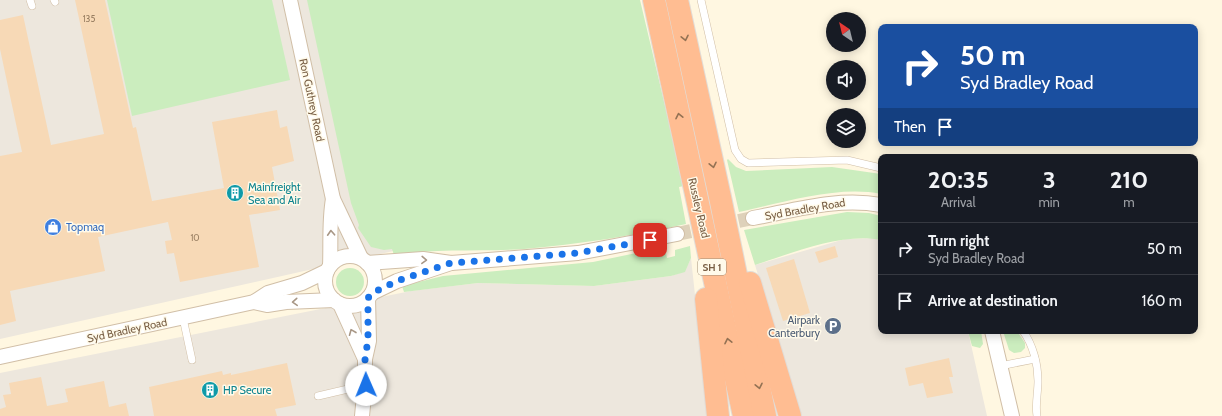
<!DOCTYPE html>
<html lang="en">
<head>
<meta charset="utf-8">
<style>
	:root { --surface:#171b24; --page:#20242c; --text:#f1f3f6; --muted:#9ea1a6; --line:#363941 }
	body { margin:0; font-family:Cabin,sans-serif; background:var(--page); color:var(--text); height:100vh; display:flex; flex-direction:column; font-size:15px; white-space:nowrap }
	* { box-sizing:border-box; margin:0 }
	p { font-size:13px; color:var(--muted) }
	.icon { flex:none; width:22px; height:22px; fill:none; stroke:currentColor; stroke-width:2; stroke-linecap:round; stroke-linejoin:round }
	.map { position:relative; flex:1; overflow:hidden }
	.side { position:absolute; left:878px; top:154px; width:320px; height:180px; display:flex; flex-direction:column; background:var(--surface); border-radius:8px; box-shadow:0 2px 10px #0003 }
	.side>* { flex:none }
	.guide { position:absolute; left:878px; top:24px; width:320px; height:122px; border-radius:8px; box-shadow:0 2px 10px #0003; background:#1a4fa0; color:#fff; overflow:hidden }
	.needle { width:26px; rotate:325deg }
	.controls { position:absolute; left:826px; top:12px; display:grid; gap:8px }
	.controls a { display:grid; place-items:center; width:40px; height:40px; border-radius:50%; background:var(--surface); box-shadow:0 2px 10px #0003; font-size:20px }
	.pin { position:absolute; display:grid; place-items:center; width:34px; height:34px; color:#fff; margin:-17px; border-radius:8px; box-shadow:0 2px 6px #0006 }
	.me { position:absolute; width:44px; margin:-22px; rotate:359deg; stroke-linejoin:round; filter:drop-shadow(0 0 3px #0008) }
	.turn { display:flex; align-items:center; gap:14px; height:84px; padding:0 16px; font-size:18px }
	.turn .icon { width:52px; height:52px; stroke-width:2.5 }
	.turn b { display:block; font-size:28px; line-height:34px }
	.then { display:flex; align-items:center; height:38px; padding:0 16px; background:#0003; gap:8px; font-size:15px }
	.eta { display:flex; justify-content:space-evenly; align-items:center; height:68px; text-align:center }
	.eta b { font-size:24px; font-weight:700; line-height:28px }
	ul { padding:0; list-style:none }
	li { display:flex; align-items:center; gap:12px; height:52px; padding:0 16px; border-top:1px solid var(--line) }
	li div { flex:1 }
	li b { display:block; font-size:15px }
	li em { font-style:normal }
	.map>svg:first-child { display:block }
	.industrial { fill:#ede7dd }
	.green { fill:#cbedbe }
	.building { fill:#f7d9b6 }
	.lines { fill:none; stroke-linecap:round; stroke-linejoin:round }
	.street-tunnel { stroke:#ded1ba; stroke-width:14; stroke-dasharray:14 7; stroke-linecap:butt }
	.lane-casing { stroke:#d1bfa7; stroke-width:8 }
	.street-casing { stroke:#d1bfa7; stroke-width:16 }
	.highway-casing { stroke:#e2dcd6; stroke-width:24 }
	.lane { stroke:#fff; stroke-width:7 }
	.street { stroke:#fff; stroke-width:14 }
	.highway { stroke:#ffbd92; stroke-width:22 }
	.oneway { stroke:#947254 }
	.oneway2 { stroke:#a89786 }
	.route { stroke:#1a73e8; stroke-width:7; stroke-dasharray:0 12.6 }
	.labels { text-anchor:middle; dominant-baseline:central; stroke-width:3; stroke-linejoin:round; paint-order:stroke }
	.number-label { font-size:9px; fill:#987e61 }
	.shield { fill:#fffaea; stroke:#a18e76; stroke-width:1 }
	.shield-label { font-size:10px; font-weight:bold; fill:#795f45 }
	.street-label { font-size:11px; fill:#795f45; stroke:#fffaea }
	.culture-label { font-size:11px; fill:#0d838f; stroke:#fffaea; text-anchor:start }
	.shop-label { font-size:11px; fill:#366cbe; stroke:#fffaea; text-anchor:start }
	.service-label { font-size:11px; fill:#4e5e75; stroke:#fffaea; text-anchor:end }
</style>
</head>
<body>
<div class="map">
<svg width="1222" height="416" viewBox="0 0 1222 416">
	<rect width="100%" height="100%" fill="#fff7e1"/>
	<g class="industrial">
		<path d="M0 0H634L675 188 0 339Z"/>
		<path d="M872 238 881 240V331H968L987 416H802L755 265 845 239Z"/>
		<path d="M691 258 708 416H0V373L411 291 478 283 594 286 671 276 685 271Z"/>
	</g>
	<g class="green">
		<path d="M107 0H272L290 80 132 116Z"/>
		<path d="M307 0H640L684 186 679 187 686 224C633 236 579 244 524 249 481 252 437 248 394 255L392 249 384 250 371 247 358 228 359 225 351 203Z"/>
		<path d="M728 159 736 167 746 171 832 167 881 174V194C838 185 782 203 739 212L727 160Z"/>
		<path d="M847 212 869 213 881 216V240C843 232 792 253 755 265L744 230Z"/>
		<path d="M690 246 691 258 685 272 671 276 594 286 478 283 404 292 402 286 443 276 593 262 646 251 647 256 666 253 667 258 675 256V250Z"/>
		<circle cx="350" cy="282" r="14"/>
		<path d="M968 331H981L983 344 980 348 972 346Z"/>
		<path d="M1003 331H1017L1025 343V348L1021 352 1014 353 1009 350Z"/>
	</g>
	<g class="building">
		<path d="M75 0H105L133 128 136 127 152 201 224 188 212 122 277 110 280 128 287 126 294 161 272 167 280 210 249 215 259 267 180 282 174 253 167 254 165 241 172 240 168 222 98 237 105 271 10 291 16 321 0 325V156L22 152 0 49V20L23 15 51 145 104 134Z"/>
		<path d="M835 246 838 257 819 263 815 252Z"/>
		<path d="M794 259 810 313 783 321 766 268Z"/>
		<path d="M949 358 953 377H949L953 393 927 398 923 383 909 386 905 368Z"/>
		<path d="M287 363 296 405 275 409 277 416H154L149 387 222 371 223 375 231 373V375Z"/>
		<path d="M41 377 47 406 68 402 65 389 104 381 109 407 126 403 129 416H0V409L6 407 3 395 11 394 9 383Z"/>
	</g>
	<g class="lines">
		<path class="street-tunnel" d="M677 234 753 218"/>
		<g class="lane-casing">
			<g id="lane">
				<path d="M30 0 32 6"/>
				<path d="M54 0 55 2"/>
				<path d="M701 0 735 150 741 159 748 163 847 160 881 168"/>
				<path d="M183 318 192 360"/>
				<path d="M1023 331C1033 345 1038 364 1038 381 1038 393 1035 404 1037 416"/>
				<path d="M1000 366 1035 359"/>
				<path d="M318 396 365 385"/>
			</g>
		</g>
		<g class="street-casing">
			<g id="street">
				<path d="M290 0 333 199 361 258"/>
				<path d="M753 218C796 210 838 197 881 205"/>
				<circle cx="350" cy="281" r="25"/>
				<path d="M367 263 423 259 451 263 578 253 677 234"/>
				<path d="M330 266C331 244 329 221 333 199"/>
				<path d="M372 293 397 281 451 263"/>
				<path d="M254 302 267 305 286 302 334 300"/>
				<path d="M340 304 365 359"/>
				<path d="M992 331 1012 416"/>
				<path d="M0 357 254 302 268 293 302 283 327 271"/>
				<path d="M362 416 365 385V359L369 341 368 298"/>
			</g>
		</g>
		<g class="highway-casing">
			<g id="highway">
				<path d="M654 0 744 416"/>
				<path d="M677 0 720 197 765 416"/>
				<path d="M750 283 790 416"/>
				<path d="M706 299 718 416"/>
			</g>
		</g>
		<use href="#lane" class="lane"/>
		<use href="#street" class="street"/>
		<use href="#highway" class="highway"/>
	</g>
	<defs><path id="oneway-chevron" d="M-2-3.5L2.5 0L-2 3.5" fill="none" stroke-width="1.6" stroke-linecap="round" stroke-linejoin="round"/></defs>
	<g class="oneway">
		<use href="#oneway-chevron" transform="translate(685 38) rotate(78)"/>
		<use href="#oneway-chevron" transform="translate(679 116) rotate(-102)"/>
		<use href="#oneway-chevron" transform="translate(713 165) rotate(78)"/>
		<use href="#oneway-chevron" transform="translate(728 341) rotate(-102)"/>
		<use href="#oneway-chevron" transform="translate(759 386) rotate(78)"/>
	</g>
	<g class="oneway2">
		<use href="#oneway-chevron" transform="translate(331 233) rotate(-93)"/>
		<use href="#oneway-chevron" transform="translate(424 260) rotate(2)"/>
		<use href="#oneway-chevron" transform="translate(295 302) rotate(176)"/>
		<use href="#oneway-chevron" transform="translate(352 332) rotate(-112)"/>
	</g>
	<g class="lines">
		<path class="route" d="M366 385 365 359 368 340V298L372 293 397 281 451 263 578 253 650 240"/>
	</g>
	<defs>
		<g id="building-disc" transform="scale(0.9)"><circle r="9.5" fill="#0f9aa8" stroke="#fffaea"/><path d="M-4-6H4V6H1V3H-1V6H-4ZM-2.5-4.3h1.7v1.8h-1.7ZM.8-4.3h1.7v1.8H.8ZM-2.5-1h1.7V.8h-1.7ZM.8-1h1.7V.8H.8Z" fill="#fff"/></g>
		<g id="shop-disc" transform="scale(0.9)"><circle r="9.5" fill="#3f7fe0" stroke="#fffaea"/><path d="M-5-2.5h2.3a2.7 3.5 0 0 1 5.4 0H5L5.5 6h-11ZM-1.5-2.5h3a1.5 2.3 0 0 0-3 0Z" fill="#fff"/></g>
		<g id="parking-disc" transform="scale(0.9)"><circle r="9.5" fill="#5c6f8a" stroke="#fffaea"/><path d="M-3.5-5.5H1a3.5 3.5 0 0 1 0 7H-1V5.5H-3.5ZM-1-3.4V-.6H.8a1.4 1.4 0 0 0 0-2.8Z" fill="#fff"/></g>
	</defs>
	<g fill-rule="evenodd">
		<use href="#building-disc" x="235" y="193"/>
		<use href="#shop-disc" x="53" y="227"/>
		<use href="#parking-disc" x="833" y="326"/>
		<use href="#building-disc" x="210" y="390"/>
	</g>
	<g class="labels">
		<g class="number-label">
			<text x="89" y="18">135</text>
			<text x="195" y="237">10</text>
		</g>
		<rect class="shield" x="698" y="259" width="28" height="16" rx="3"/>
		<g class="shield-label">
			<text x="712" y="267">SH 1</text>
		</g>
		<g class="street-label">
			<text transform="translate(312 100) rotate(78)">Ron Guthrey Road</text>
			<text transform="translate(699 208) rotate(77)">Russley Road</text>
			<text transform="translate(805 209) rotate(-10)">Syd Bradley Road</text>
			<text transform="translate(127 330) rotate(-12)">Syd Bradley Road</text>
		</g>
		<g class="culture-label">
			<text x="248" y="187">Mainfreight<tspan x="248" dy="13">Sea and Air</tspan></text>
			<text x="223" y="390">HP Secure</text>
		</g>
		<g class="shop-label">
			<text x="66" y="227">Topmaq</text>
		</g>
		<g class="service-label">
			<text x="820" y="320">Airpark<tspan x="820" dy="13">Canterbury</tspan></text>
		</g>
	</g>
</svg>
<div class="controls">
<a><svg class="needle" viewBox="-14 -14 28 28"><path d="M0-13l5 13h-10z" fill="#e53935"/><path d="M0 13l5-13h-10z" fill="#9ea1a6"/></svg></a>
<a><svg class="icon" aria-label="sound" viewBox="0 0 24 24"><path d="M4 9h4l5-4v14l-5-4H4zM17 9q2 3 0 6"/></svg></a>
<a><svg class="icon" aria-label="layers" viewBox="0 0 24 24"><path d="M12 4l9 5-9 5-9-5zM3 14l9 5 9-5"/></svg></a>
</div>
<div class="pin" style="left:650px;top:240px;background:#d93025"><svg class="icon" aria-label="arrive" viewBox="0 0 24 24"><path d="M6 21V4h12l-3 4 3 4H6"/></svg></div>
<svg class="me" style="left:366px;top:385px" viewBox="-20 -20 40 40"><circle r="19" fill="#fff"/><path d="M0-13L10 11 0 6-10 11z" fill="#1a73e8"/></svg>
<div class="guide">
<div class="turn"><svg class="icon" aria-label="right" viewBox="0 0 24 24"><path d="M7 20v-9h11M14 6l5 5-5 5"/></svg><div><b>50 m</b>Syd Bradley Road</div></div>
<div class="then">Then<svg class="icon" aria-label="arrive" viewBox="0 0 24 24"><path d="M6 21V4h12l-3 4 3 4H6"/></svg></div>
</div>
<section class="side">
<div class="eta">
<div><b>20:35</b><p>Arrival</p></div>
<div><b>3</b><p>min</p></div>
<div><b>210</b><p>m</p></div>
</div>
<ul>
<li><svg class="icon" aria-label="right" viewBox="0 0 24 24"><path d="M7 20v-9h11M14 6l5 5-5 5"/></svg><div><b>Turn right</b><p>Syd Bradley Road</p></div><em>50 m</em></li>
<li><svg class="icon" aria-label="arrive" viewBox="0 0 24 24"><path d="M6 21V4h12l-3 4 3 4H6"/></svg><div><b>Arrive at destination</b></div><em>160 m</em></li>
</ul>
</section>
</div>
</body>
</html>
